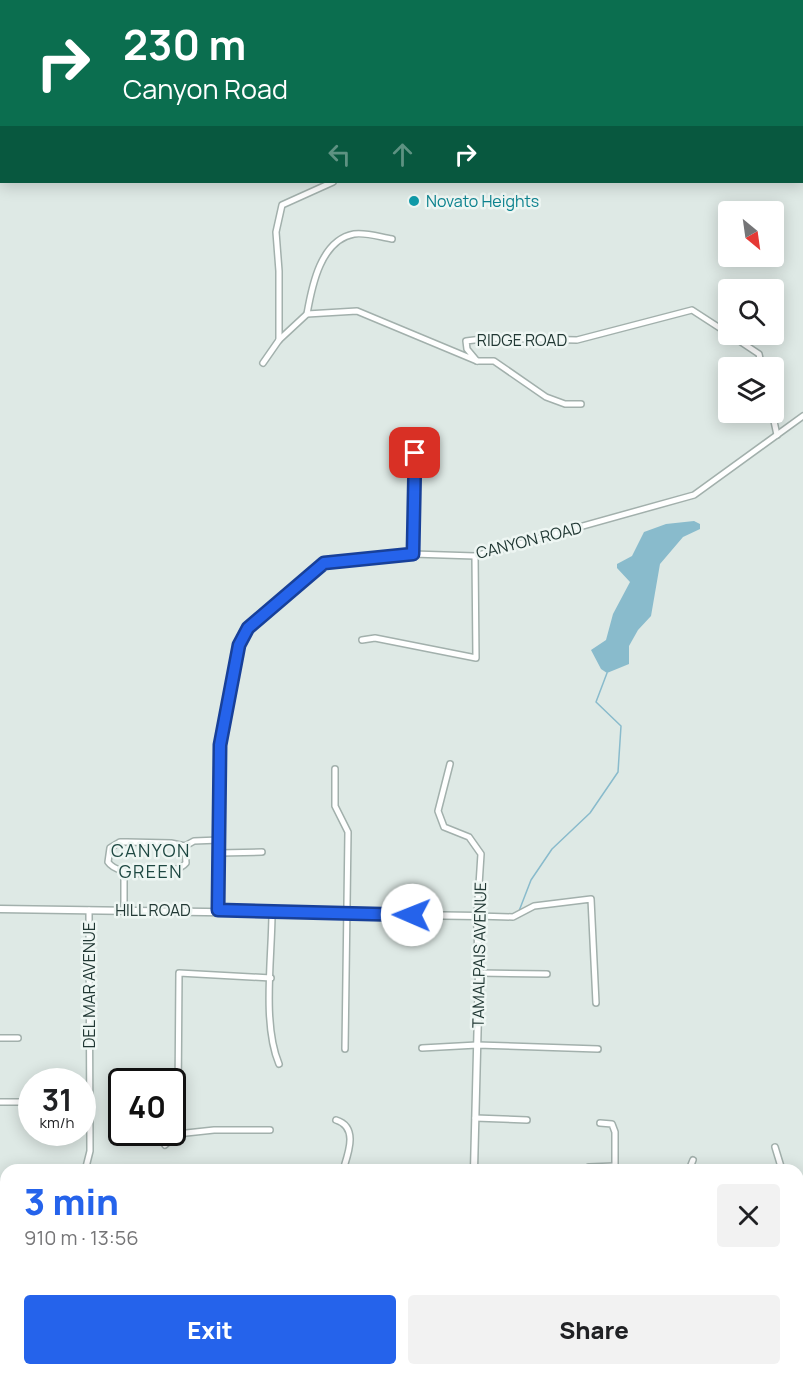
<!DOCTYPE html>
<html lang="en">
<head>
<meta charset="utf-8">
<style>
	:root { --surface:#fff; --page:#f2f2f2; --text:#202124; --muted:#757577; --accent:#2563eb }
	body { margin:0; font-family:Manrope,sans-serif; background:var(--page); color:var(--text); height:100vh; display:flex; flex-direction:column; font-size:22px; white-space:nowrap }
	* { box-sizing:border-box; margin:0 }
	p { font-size:20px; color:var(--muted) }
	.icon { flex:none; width:33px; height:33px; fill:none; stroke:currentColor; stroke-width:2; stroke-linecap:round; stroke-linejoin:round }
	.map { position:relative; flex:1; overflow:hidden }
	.drawer { position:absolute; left:0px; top:1164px; width:804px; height:212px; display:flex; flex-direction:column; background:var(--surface); border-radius:18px 18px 0 0; box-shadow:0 3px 15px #0003 }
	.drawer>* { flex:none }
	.banner { position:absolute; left:0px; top:0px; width:804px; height:183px; box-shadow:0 3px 15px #0003; background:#0b6e4f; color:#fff; overflow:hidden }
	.needle { width:39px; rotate:151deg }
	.controls { position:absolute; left:718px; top:201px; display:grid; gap:12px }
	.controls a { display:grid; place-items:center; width:66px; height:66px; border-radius:6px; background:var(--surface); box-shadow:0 3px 15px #0003; font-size:30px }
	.speed { position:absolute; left:18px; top:1068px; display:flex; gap:12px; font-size:30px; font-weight:700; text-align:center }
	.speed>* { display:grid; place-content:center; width:78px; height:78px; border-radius:50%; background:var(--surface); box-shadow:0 3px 15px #0003; line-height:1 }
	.speed small { font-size:15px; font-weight:400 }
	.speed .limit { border:3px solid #111; border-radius:9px; background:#fff; color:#111 }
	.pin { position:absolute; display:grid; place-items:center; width:51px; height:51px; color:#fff; margin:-26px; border-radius:12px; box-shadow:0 3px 9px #0006 }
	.me { position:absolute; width:66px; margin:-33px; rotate:271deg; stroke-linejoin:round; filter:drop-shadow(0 0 4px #0008) }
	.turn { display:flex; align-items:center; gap:21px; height:126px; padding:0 24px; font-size:27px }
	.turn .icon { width:78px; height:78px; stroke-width:2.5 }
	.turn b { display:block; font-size:42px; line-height:51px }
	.lanes { display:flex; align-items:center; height:57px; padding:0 24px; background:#0003; justify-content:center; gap:30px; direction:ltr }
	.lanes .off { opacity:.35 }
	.round { display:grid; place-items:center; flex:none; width:63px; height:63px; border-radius:6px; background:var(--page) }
	.head { display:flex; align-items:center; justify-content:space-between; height:102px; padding:0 24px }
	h1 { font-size:36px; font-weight:800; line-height:45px; color:var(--accent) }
	.action { display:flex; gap:12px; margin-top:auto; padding:12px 24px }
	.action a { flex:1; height:69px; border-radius:6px; background:var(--accent); color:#fff; font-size:24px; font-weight:800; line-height:69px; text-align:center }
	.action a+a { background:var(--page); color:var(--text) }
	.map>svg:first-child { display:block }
	.water { fill:#89bbcc }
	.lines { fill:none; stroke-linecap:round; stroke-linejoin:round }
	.stream { stroke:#89bbcc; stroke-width:1.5 }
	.minor-casing { stroke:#a2b0ac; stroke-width:8 }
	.tertiary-casing { stroke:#a2b0ac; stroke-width:9 }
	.minor { stroke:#fff; stroke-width:5 }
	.tertiary { stroke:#fff; stroke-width:6 }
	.route-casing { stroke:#184099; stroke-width:15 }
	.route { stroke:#2563eb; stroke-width:10 }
	.culture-dot { fill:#0f9aa8; stroke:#eef6f3; stroke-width:2 }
	.labels { text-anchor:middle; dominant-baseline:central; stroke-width:5; stroke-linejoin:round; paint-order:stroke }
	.culture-label { font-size:16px; fill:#0d838f; stroke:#eef6f3; text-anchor:start }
	.street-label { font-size:16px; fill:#213834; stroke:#eef6f3 }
	.neighbourhood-label { font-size:18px; letter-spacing:1.5px; fill:#1e4842; stroke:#eef6f3 }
</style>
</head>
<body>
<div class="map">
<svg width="803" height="1375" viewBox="0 0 803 1375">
	<rect width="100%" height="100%" fill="#dee9e5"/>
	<path class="water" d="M694 521 700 524V529L683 537 660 564 651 616 638 630 629 646V664L607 673 601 669 591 650 606 640 613 614 630 582 617 568V564L632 556 644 532 666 524Z"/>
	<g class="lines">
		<g class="stream">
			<path d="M0 113H2"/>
			<path d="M519 911 531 880 552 849 590 813 618 772 621 726 596 702 607 673"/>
		</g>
		<g class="minor-casing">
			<g id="minor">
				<path d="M0 173H2"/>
				<path d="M307 314C312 285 321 240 354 234 365 232 380 237 392 239"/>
				<path d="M729 334 759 354 762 368"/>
				<path d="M279 340V271L276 232 282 205 333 182"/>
				<path d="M477 361H494L546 397 565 404H581"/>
				<path d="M263 363 279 340 307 314 357 311 477 361 467 349 466 341 490 338 577 340 692 310 729 334"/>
				<path d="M772 412 777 435"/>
				<path d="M413 554 415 453"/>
				<path d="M362 640 375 638 476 658 475 556"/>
				<path d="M450 764 438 811 444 827 469 837 481 854 477 916 513 917 534 906 591 899 596 1003"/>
				<path d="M335 769V806L348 832 345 1049"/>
				<path d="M127 842 171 843 185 846 186 863C175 877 118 878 108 862L110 848 120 842Z"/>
				<path d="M185 846 194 841 219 840"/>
				<path d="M219 853 262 852"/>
				<path d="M124 872V910"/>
				<path d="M218 910 221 745 229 691 239 645 248 628 282 598 324 563 413 554 475 556 694 495 803 416"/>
				<path d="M272 913C272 957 262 1024 279 1064"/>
				<path d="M479 973 547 974"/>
				<path d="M0 1038H18"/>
				<path d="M422 1048 477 1045 598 1049"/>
				<path d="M0 1102H32"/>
				<path d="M475 1118 527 1120"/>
				<path d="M336 1120C359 1127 348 1154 343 1170"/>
				<path d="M172 1123 178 1101 179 973 271 978"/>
				<path d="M600 1123 612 1124 615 1132V1170"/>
				<path d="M172 1126 177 1134 214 1130H270"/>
				<path d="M165 1145 177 1134"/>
				<path d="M775 1147 782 1170"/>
				<path d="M86 1167 90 1151 89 910"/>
				<path d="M589 1167 615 1166"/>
				<path d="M689 1170 693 1160"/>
				<path d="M0 1253H6"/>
				<path d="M798 1260 803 1261"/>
				<path d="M91 1370H92"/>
				<path d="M219 1375V1370"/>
				<path d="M343 1375V1370"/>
				<path d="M609 1375V1370"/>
				<path d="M686 1375V1370"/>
				<path d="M759 1375V1370"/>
			</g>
		</g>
		<g class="tertiary-casing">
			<g id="tertiary">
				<path d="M0 909 477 916 479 973 474 1170"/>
				<path d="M474 1375V1370"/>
			</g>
		</g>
		<use href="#minor" class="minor"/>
		<use href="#tertiary" class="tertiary"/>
	</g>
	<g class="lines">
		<g class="route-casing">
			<path id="route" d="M412 915 218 910 220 745 239 645 248 628 324 563 413 554 415 453"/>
		</g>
		<use href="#route" class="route"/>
	</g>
	<circle class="culture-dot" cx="414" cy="201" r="6"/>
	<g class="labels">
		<g class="culture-label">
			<text x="426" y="201">Novato Heights</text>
		</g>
		<g class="street-label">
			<text x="522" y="340">RIDGE ROAD</text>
			<text transform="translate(529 540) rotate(-14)">CANYON ROAD</text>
			<text x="153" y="910">HILL ROAD</text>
			<text transform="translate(479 955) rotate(-89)">TAMALPAIS AVENUE</text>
			<text transform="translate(89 985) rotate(-90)">DEL MAR AVENUE</text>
		</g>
		<g class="neighbourhood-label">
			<text x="151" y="850">CANYON<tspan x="151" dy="21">GREEN</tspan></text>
		</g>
	</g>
</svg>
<div class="controls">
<a><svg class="needle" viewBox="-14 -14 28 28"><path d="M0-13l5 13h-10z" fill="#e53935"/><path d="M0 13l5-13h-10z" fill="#757577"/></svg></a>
<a><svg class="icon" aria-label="search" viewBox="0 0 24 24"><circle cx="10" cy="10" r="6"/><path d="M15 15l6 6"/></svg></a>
<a><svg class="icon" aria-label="layers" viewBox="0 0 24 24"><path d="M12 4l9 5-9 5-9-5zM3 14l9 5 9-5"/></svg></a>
</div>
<div class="speed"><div>31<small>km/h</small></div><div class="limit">40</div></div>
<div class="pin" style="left:415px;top:453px;background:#d93025"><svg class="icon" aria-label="arrive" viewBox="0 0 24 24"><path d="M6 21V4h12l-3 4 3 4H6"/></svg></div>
<svg class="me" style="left:412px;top:915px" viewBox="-20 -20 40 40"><circle r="19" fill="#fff"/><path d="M0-13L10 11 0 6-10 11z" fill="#2563eb"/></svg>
<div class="banner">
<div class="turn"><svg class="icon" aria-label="right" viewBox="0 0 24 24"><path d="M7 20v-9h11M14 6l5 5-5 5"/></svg><div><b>230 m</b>Canyon Road</div></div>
<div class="lanes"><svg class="icon off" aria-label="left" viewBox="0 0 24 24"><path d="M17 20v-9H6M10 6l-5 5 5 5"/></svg><svg class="icon off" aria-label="ahead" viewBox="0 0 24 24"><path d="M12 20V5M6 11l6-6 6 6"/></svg><svg class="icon" aria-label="right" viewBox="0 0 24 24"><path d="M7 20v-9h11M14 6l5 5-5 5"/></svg></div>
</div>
<section class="drawer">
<div class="head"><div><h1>3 min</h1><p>910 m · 13:56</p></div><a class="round"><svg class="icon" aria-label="close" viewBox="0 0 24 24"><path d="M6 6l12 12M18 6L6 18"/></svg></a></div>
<div class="action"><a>Exit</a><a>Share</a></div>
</section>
</div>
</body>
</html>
